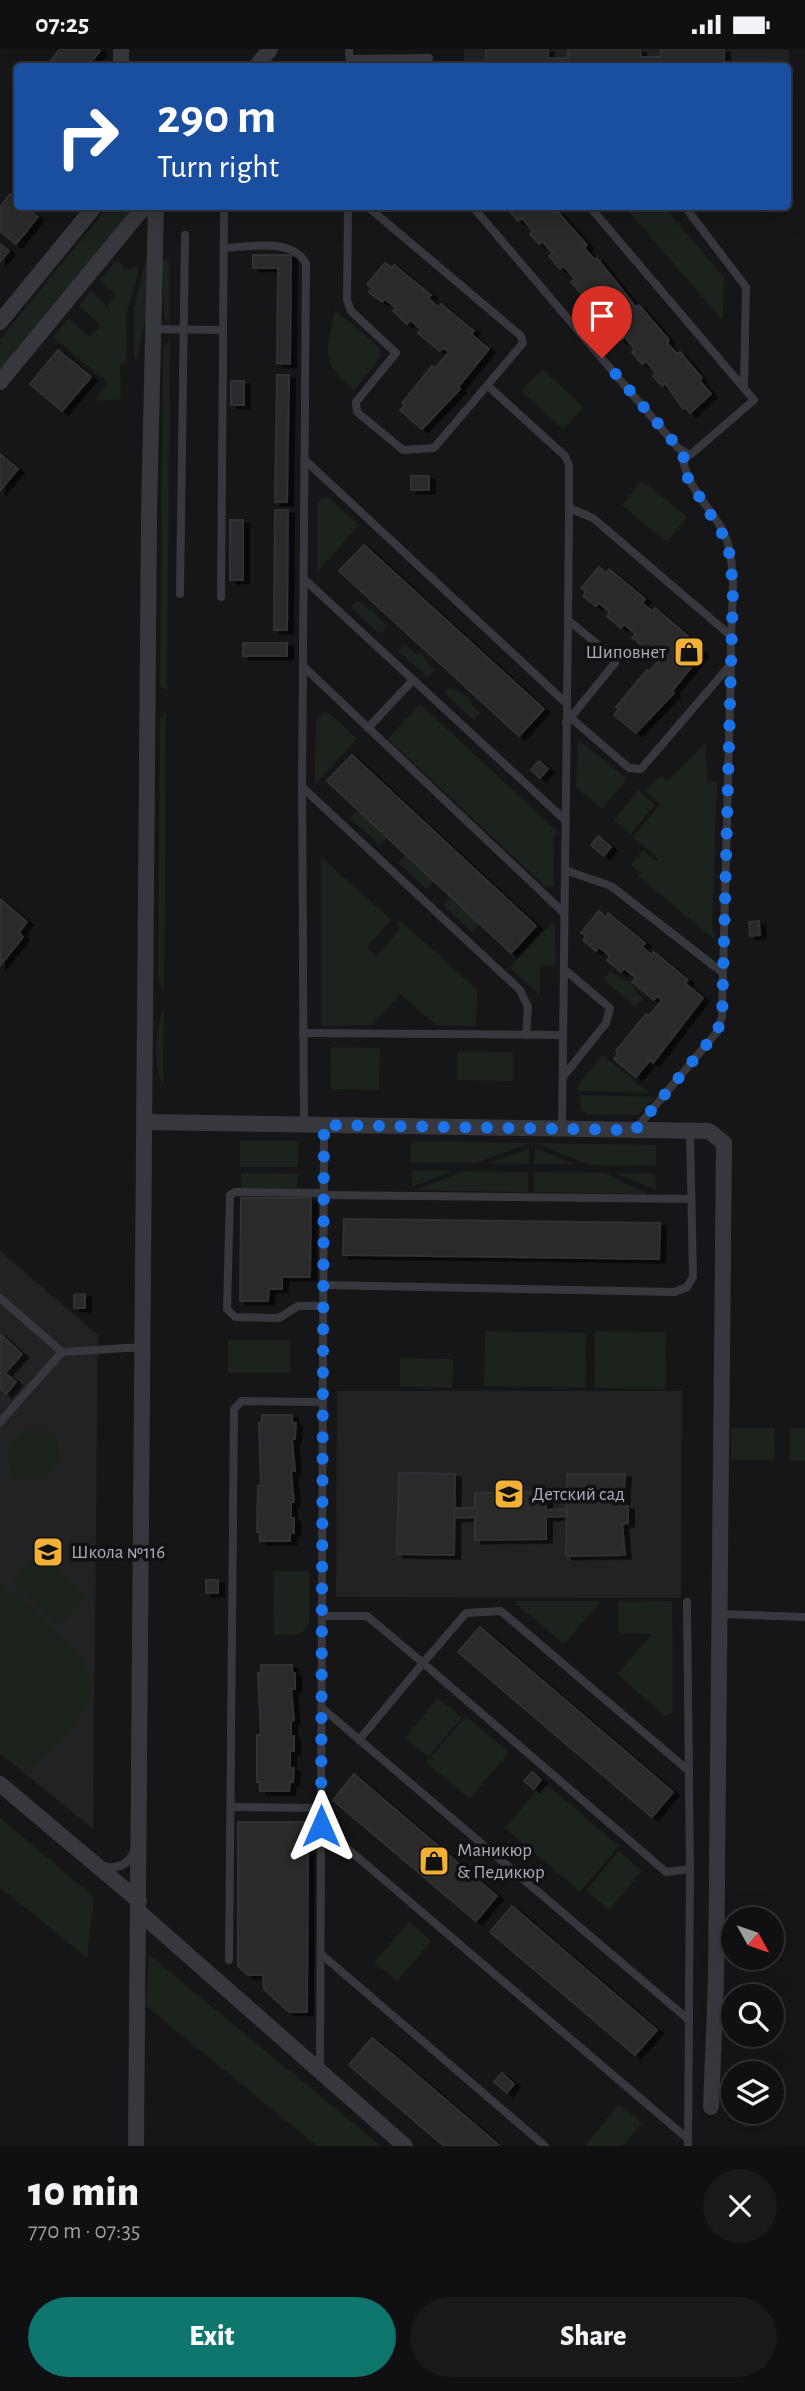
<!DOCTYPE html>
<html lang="en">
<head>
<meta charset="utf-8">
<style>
	:root { --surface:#101012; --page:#19191b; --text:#f1f3f6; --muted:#9c9d9f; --line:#303032; --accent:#0f766e }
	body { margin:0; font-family:"Alegreya Sans",sans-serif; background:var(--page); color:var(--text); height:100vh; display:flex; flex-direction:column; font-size:26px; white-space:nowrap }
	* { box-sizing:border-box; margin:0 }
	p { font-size:23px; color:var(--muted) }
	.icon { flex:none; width:38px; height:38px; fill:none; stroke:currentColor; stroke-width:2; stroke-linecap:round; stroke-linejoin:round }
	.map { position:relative; height:2097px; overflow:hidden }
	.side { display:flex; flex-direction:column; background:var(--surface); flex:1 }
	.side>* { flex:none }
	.hud { position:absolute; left:14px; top:14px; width:777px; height:147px; border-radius:7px; box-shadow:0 7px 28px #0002,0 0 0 2px var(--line); background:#1a4fa0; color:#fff; overflow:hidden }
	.needle { width:46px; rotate:130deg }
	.buttons { position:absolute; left:721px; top:1858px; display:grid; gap:14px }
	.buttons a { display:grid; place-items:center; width:63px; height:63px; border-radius:50%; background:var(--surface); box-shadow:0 7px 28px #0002,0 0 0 2px var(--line); font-size:35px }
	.pin { position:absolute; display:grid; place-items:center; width:60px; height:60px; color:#fff; margin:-72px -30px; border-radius:50% 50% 50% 0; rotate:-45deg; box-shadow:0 0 7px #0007 }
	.pin .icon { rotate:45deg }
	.me { position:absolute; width:77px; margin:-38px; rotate:0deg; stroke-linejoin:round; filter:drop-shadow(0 0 5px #0008) }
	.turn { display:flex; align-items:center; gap:24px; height:147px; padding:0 28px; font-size:32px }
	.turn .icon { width:91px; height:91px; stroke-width:2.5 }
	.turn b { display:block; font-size:49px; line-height:60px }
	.round { display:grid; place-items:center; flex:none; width:74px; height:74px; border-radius:37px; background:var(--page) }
	.summary { display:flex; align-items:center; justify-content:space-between; height:119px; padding:0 28px }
	h1 { font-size:42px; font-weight:800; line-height:52px }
	.cta { display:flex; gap:14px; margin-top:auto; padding:14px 28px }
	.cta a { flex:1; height:80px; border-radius:42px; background:var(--accent); color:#fff; font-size:28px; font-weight:800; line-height:80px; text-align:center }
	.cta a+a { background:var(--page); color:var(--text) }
	.status { display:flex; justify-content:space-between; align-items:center; height:49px; padding:0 35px; background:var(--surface); direction:ltr }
	.status svg { height:19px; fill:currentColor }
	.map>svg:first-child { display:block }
	.built { fill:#222225 }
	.green { fill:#1c231d }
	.building { fill:#29292c; stroke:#303034; stroke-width:2; filter:url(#shadow) }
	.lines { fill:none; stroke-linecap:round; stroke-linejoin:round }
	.lane { stroke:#37383d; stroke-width:8 }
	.street { stroke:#37383d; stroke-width:16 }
	.route { stroke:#1a73e8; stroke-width:12; stroke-dasharray:0 21.6 }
	.labels { text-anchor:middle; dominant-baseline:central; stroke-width:7; stroke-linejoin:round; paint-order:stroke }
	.poi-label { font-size:19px; fill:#a8adb8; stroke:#111113; text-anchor:start }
</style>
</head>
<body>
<div class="status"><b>07:25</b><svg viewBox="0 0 49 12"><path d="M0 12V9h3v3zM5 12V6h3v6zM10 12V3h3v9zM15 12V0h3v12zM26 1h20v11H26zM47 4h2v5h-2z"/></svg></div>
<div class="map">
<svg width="805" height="2097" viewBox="0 0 805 2097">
	<defs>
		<filter id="shadow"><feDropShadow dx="6" dy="3.5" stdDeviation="0" flood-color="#0009"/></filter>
	</defs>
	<rect width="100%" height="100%" fill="#161618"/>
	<g class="built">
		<path d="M464 0H789L788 83V18H464Z"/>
		<path d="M0 1202 98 1286 93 1780 0 1704Z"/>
		<path d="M337 1342H682L681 1549 336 1548Z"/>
	</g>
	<g class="green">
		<path d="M108 158H136L0 324V290Z"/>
		<path d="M625 158H664L724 228 723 272Z"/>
		<path d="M147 206 146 268 137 310H134V259Z"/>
		<path d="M117 211 126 220 137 218 139 222 127 262 126 314 120 315 121 350 94 352 108 334 53 288 68 270 90 288 101 276 79 257 91 242 107 257 117 246 100 231Z"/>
		<path d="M162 211H169V273L164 270Z"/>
		<path d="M335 261 380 299 381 308 354 341C319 311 327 303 335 261Z"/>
		<path d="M170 290 167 642 160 636 163 299Z"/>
		<path d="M542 320 583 358 563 380 521 342Z"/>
		<path d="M642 431 687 468 667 493 622 456Z"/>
		<path d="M328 448 359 476 317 523V455L321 449Z"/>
		<path d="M357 551 370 562 372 560 387 577 380 585 351 558Z"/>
		<path d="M405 595 417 606 420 604 434 621 428 628 398 602Z"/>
		<path d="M451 638 472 652 470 655 480 664 474 671 444 644Z"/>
		<path d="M420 655 558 783 553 789 554 837 546 838 388 690Z"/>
		<path d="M166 663 164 942 158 930 160 669Z"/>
		<path d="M324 663 332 666 357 690 315 736 316 671Z"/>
		<path d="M578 690 627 730 602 760 576 738Z"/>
		<path d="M705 694 707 732 717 733 712 874 715 891 638 827 640 824 631 816 643 801 656 812 658 810 633 788 660 755 645 742 660 727 668 732Z"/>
		<path d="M638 741 655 756 630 785 614 771Z"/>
		<path d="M357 762 378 777 376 780 386 789 380 796 350 769Z"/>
		<path d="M405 807 417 818 419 816 434 833 427 840 398 814Z"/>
		<path d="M321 808 391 871 367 899 377 907 400 880 396 875 400 871 477 941 476 977 436 976 400 945 377 971 374 968V976L321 977Z"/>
		<path d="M449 849 462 860 464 858 479 875 472 883 443 856Z"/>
		<path d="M552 873 555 875 556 917H540V946L510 919Z"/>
		<path d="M610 923 633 936 636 944 643 950 636 958 604 931Z"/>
		<path d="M164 961 163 1034C153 1025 155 971 164 961Z"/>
		<path d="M331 998 380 999 379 1041 330 1040Z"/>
		<path d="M457 1002 513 1003V1032L457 1031Z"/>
		<path d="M603 1006 649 1044 578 1042V1036Z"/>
		<path d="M580 1046 655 1048 639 1066 588 1065 581 1061Z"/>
		<rect x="240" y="1092" width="58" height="26"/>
		<path d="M411 1092 527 1094 528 1095 476 1114 411 1113Z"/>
		<path d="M535 1094 656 1096V1117L589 1116Z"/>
		<path d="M535 1099 575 1115H534Z"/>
		<path d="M529 1100V1115L488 1114Z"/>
		<path d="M412 1121 452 1122 412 1138Z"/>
		<path d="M465 1122 528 1123V1143L415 1141Z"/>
		<path d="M534 1123 605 1124 648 1145 534 1143Z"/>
		<path d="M241 1124 298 1125 297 1139H241Z"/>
		<path d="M615 1124 655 1125 656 1141Z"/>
		<path d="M485 1282 586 1284 585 1339 484 1337Z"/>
		<path d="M595 1282 666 1283 665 1340 594 1339Z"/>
		<rect x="228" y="1291" width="62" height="33"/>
		<path d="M400 1309 453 1310 452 1339 400 1338Z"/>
		<path d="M731 1379H775L774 1411H731Z"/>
		<rect x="790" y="1379" width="15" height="33"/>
		<path d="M23 1381H55L60 1413 44 1431H12L7 1399Z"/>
		<path d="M38 1503 87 1546 60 1577 11 1535Z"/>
		<path d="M273 1522H309V1574L301 1585 274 1586Z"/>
		<path d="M0 1534C30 1560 111 1611 87 1657 73 1682 47 1705 28 1727L0 1702Z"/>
		<path d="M513 1552H601L564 1595Z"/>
		<path d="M672 1552 673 1663 665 1667 617 1625 652 1585 618 1584V1553Z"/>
		<path d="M438 1649 462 1669 428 1708 405 1689Z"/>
		<path d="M466 1667 509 1703 470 1750 426 1713Z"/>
		<path d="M544 1733 619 1797 580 1843 505 1779Z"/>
		<path d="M0 1769 94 1848 87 1909 0 1838Z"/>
		<path d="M619 1802 642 1822 609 1861 586 1841Z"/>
		<path d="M409 1873 431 1892 397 1932 374 1913Z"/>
		<path d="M149 1906 381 2097H317L146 1957Z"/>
		<path d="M619 2055 642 2074 622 2097H585Z"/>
	</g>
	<g class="building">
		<path d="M60 0H98L100 2 87 18H46Z"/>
		<path d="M486 0H548V9H568V0H640L641 8H661V0H724V18H486Z"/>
		<path d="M10 145 18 151V158H25L38 168 16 195 0 182V158Z"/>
		<path d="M511 158H549L554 164 557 162 587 196 584 199 595 211 597 209 636 258 639 256 669 291 667 294 677 305 680 303 702 329 699 331 711 345 690 364 685 358 683 360 665 334 662 337 653 327 656 324 646 312 642 315 632 303 635 300 625 288 621 291 612 280 615 277 605 265 602 269 591 256 595 253 584 241 581 244 571 233 575 230 564 217 560 220 549 207 553 204 542 192 539 195 530 185 533 182 522 169 518 172 508 160Z"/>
		<path d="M0 195 9 202 0 213Z"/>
		<path d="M253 206H291L290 315 277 314 278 219H253Z"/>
		<path d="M385 214 392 219 394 216 431 246 428 249 438 258 441 255 474 282 471 285 489 300 458 338 460 340 422 380 400 361 405 356 402 354 432 317 435 319 449 303 443 299 440 302 418 284 421 280 410 271 407 275 393 262 396 259 390 254 385 250 382 253 369 243 372 239 367 235Z"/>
		<path d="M58 301 91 328 62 362 30 335Z"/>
		<path d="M277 326H289L287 453H275Z"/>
		<rect x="231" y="332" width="13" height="24"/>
		<path d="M0 405 18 420 0 442Z"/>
		<rect x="411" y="427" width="18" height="14"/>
		<path d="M275 461H288L287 581H274Z"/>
		<rect x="230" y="471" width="13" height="60"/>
		<path d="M364 496 544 660 519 687 339 522Z"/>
		<path d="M599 518 606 524 609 520 645 550 642 554 652 562 655 559 688 587 685 590 703 604 672 642 674 644 636 684 614 666 619 660 616 658 647 621 649 623 663 607 657 603 654 607 632 588 636 585 624 575 621 579 607 567 610 563 604 558 599 554 596 557 583 547 586 543 581 539Z"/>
		<rect x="243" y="594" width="44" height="13"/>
		<path d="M352 706 536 877 511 904 327 732Z"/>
		<path d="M539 712 548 720 540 729 531 721Z"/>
		<path d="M598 787 611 798 604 807 591 796Z"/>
		<path d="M0 850 27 873 19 884 23 888 0 917Z"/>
		<path d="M599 862 606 868 608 864 645 894 642 898 652 906 654 903 688 931 685 934 703 949 653 1014 650 1011 636 1028 614 1010 618 1004 616 1002 646 965 649 967 662 951 657 947 654 951 632 933 636 929 624 919 621 923 607 911 610 907 599 898 596 902 583 891 586 887 581 884Z"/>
		<path d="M759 872 760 886 750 887 749 873Z"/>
		<path d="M241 1149H311L310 1228H282V1240H269L268 1252H240Z"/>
		<path d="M344 1170 660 1174 659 1210 343 1206Z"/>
		<path d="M85 1245V1259H74V1246Z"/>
		<path d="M0 1285 22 1305 5 1324 16 1333 6 1345 0 1339Z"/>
		<path d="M262 1366H292V1374H296L295 1390H292L295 1422H291L294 1453H291V1469H294V1484H290V1492H260V1483H257L258 1437H261L259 1374H262Z"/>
		<path d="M399 1424 455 1425 454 1506 397 1505Z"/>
		<path d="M567 1425H625L623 1457H628V1474L622 1475 625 1506 566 1507Z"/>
		<path d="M546 1443V1461L567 1460V1467L546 1468V1490L475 1491V1468L454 1469 455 1459H475V1444Z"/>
		<rect x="206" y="1531" width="12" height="13"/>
		<path d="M480 1578 673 1743 652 1768 458 1603Z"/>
		<path d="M261 1616H292V1623L295 1624V1640H291L294 1671 291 1672V1687H294V1702H290V1719H294L293 1733H290L289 1742H260V1733H257V1686H261L258 1624H261Z"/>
		<path d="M532 1723 541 1731 534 1740 524 1732Z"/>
		<path d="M354 1725 497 1847 476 1872 333 1751Z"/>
		<path d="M238 1773H308L307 1963H289L264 1940 263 1926H248L238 1917Z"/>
		<path d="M512 1857 657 1981 635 2006 490 1883Z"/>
		<path d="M372 1989 397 2009 500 2097H444L349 2016Z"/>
		<path d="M502 2024 514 2035 507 2044 494 2033Z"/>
	</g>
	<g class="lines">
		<g class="lane">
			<path d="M349 0 350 18"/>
			<path d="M350 10 429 9"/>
			<path d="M348 158 347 251 351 262 396 304 356 353 357 363 403 401 434 399 523 294 521 287 368 158"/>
			<path d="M473 158 678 399 690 406 754 351 590 158"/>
			<path d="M685 158 746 238 744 339"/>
			<path d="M224 199C249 198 293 188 306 215L302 738 304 1076"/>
			<path d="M153 280 223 281"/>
			<path d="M488 337 565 407 569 416V459"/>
			<path d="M683 404C683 441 718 461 728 495 736 524 732 557 731 587"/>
			<path d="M306 412 567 655"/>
			<path d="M305 531 565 771"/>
			<path d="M180 545 185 186"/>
			<path d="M221 548 224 165"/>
			<path d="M305 619 564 864"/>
			<path d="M566 674 615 614 614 609 568 571 569 459 593 469 731 587V615L641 720 629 719 571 669"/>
			<path d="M368 679 413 631"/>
			<path d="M302 738 520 941 528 958 526 986"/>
			<path d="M565 821 611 837 723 924 722 968 717 983 635 1081"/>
			<path d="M723 924 731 615"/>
			<path d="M303 984 563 986"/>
			<path d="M563 1028 606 974 610 959 564 920"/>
			<path d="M562 1080 568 571"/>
			<path d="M324 1146 691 1150"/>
			<path d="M323 1236 675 1243 687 1238 693 1228 690 1082"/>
			<path d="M0 1249 62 1303 143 1298"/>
			<path d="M323 1257H298L279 1269 235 1268 227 1260 230 1146 235 1143 324 1144"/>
			<path d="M0 1373 62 1303"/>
			<path d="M687 1553 690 1820 688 2097"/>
			<path d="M720 1565 805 1568"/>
			<path d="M322 1567H367L423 1614 359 1691"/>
			<path d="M322 1659 689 1971"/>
			<path d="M689 1722 501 1562 466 1564 423 1614 666 1823 690 1820"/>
			<path d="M232 1758 321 1759"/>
			<path d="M321 1777 688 2090"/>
			<path d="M104 1817C119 1821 129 1814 135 1801"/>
			<path d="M321 1905 545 2097"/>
			<path d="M229 1911 234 1360 242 1352 323 1353"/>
			<path d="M320 2021 324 1076"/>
		</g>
		<g class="street">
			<path d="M121 0V18"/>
			<path d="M256 18 270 0"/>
			<path d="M0 273 94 158"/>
			<path d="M0 333 144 158"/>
			<path d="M145 1073 709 1082 724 1094 716 1931 711 2058"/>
			<path d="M0 1735 139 1852"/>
			<path d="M139 1863 405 2097"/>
			<path d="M136 2097 149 466 156 158"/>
		</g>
	</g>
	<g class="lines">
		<path class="route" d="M321 1777 324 1076 635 1081 717 983 722 968 733 537 728 494 686 426 683 404 602 309"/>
	</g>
	<defs>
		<g id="shop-square" transform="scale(1.575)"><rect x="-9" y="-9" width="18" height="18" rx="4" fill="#f2b134" stroke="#111113"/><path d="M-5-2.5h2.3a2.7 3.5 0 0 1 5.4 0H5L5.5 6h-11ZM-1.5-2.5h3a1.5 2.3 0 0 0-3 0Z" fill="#111"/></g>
		<g id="school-square" transform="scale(1.575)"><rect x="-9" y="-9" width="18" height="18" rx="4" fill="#f2b134" stroke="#111113"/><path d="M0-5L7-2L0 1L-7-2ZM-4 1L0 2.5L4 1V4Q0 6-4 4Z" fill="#111"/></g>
	</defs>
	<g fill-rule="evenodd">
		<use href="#shop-square" x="689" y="603"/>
		<use href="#school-square" x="509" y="1445"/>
		<use href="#school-square" x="48" y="1503"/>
		<use href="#shop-square" x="434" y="1812"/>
	</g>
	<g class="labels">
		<g class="poi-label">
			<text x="666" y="603" text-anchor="end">Шиповнет</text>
			<text x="532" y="1445">Детский сад</text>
			<text x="71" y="1503">Школа №116</text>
			<text x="457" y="1801">Маникюр<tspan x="457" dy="22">&amp; Педикюр</tspan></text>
		</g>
	</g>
</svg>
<div class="buttons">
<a><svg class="needle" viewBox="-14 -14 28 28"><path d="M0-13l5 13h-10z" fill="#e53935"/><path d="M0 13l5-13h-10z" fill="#9c9d9f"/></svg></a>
<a><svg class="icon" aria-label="search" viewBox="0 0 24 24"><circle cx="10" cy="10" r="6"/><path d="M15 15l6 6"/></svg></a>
<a><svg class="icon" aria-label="layers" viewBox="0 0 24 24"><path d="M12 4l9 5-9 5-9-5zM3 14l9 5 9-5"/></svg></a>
</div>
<div class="pin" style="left:602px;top:309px;background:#d93025"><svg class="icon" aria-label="arrive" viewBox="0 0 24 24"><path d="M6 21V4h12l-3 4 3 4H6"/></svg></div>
<svg class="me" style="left:321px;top:1777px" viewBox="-20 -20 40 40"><path d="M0-17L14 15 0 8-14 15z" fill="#1a73e8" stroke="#fff" stroke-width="4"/></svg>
<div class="hud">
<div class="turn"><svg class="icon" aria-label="right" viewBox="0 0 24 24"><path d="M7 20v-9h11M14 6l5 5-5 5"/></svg><div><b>290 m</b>Turn right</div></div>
</div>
</div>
<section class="side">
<div class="summary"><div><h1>10 min</h1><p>770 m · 07:35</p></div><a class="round"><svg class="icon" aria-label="close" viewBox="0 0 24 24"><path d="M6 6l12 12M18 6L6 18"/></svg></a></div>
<div class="cta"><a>Exit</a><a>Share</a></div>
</section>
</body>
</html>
